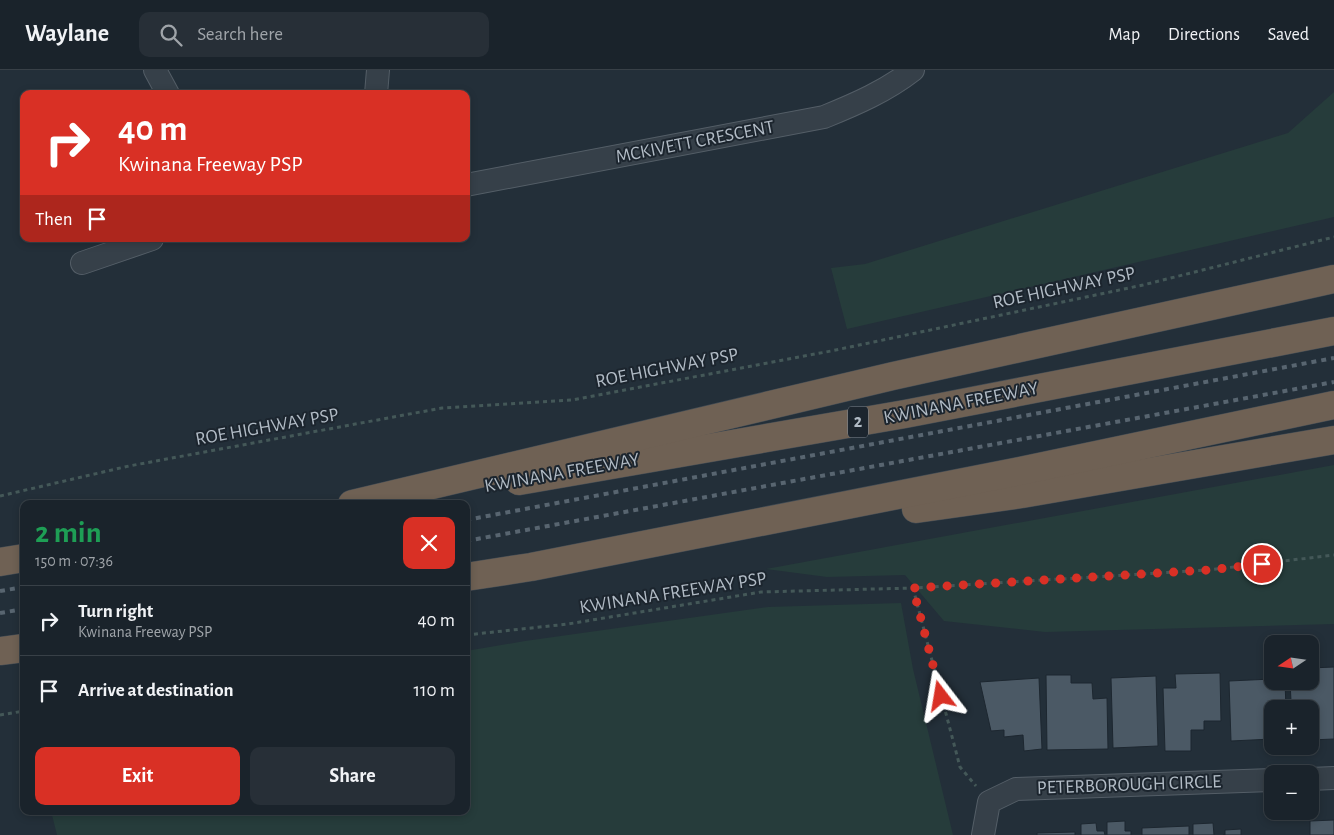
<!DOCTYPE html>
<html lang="en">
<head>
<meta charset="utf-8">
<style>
	:root { --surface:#1a232b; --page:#272f37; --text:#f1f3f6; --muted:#9fa4a9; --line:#384047; --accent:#d93025 }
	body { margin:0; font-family:"Alegreya Sans",sans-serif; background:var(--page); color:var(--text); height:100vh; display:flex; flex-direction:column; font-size:19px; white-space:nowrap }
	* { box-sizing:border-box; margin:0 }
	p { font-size:16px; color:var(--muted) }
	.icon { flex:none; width:28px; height:28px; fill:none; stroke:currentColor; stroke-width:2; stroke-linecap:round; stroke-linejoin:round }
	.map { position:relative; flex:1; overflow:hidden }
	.side { position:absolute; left:20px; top:430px; width:450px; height:315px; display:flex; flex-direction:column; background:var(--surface); border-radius:10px; box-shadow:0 2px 8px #0003,0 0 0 1px var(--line) }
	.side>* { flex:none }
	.hud { position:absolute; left:20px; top:20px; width:450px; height:152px; border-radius:10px; box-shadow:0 2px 8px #0003,0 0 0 1px var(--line); background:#d93025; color:#fff; overflow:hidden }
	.needle { width:32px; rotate:257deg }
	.tools { position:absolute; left:1264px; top:565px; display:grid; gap:10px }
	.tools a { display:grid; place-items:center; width:55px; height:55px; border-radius:10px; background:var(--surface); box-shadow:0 2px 8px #0003,0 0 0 1px var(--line); font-size:25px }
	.pin { position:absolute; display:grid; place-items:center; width:42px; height:42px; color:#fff; margin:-21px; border:2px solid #fff; border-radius:50%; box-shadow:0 1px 5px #0007 }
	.me { position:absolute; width:55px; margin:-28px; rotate:346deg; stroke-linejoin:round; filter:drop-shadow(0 0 4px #0008) }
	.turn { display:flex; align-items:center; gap:18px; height:105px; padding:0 15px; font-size:22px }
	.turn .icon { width:65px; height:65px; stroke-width:2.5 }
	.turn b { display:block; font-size:35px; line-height:42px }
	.then { display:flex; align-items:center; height:48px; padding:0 15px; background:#0003; gap:10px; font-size:19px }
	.round { display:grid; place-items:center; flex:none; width:52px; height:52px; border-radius:10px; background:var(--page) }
	.summary { display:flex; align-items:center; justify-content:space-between; height:85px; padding:0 15px }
	h1 { font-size:30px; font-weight:700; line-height:38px; color:#1e9e55 }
	.cta { display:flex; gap:10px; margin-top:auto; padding:10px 15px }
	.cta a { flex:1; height:58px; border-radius:10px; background:var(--accent); color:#fff; font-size:20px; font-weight:700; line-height:58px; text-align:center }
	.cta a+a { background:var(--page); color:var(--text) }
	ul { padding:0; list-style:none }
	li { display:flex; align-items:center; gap:15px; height:70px; padding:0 15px; border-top:1px solid var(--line) }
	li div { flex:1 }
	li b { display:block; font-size:19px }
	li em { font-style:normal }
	header { display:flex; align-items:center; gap:30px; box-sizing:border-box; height:70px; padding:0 25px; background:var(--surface); border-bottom:1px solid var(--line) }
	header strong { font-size:24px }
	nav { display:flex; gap:28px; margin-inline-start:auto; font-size:18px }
	.search { width:350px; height:45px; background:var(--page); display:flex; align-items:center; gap:12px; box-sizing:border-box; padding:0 18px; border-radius:10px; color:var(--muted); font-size:19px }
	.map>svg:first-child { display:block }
	.green { fill:#263c3b }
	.building { fill:#4b5965; stroke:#1d2730 }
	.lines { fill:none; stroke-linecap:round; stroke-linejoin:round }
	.minor-casing { stroke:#545e67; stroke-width:24 }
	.highway-casing { stroke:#414b54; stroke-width:29 }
	.path { stroke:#445858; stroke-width:3; stroke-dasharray:4 4; stroke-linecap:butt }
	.minor { stroke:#364049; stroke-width:22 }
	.highway { stroke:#6f6154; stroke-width:28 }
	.rail { stroke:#586570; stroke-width:4; stroke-dasharray:5 5; stroke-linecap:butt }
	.route { stroke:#d93025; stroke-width:9; stroke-dasharray:0 16.2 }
	.labels { text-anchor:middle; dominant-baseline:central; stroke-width:4; stroke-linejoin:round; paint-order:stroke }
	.shield { fill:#1c252e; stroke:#848e98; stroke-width:1 }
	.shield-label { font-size:18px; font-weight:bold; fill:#b1bbc5 }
	.street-label { font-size:19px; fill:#b1bbc5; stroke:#1c252e }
</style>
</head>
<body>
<header>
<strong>Waylane</strong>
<div class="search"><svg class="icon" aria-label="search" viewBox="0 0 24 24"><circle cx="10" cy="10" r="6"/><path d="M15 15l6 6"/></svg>Search here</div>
<nav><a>Map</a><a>Directions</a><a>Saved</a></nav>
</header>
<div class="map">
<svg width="1334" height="765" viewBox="0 0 1334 765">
	<rect width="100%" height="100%" fill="#232f39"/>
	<g class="green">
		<path d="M1334 22V147L847 259 831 198 865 194 1288 63Z"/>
		<path d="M1334 395V554L1045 562 944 551 905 505 827 507 766 499Z"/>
		<path d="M901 533 913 599 953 765H57L51 741H466V581L525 571 768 537Z"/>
	</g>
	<g class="building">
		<path d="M1334 597V669L1310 670V639H1302V631H1291L1290 611H1310V598Z"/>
		<path d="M1220 603 1221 651H1204V660H1191V681H1165L1163 618H1176L1175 604Z"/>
		<path d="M1046 605H1071V613H1092L1093 629 1107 628 1108 679 1047 680Z"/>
		<path d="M1156 606 1158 676 1113 678 1111 608Z"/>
		<path d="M1039 608 1042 679 1024 681 1023 665 1004 667V660L991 661 980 612Z"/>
		<path d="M1272 609V611H1285L1286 639H1272V669L1231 671 1229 611Z"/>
		<path d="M1334 750V765H1310V751Z"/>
		<path d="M1125 751V761H1131V765H1107V752Z"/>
		<path d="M1096 753 1097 761H1104L1105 765H1081V754Z"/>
		<path d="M1213 753 1214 765H1193V754Z"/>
		<path d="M1189 756V765H1142V758Z"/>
		<path d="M1241 759V765H1223H1225V760Z"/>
		<path d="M1075 762V765H1037V763Z"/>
	</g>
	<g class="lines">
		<g class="minor-casing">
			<g id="minor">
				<path d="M155 0 168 24"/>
				<path d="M376 24 378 0"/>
				<path d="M466 115 824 47C856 34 886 21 913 0"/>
				<path d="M82 193 152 169"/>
				<path d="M1310 709 1334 708"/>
				<path d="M983 765 989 732 1016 719 1272 710"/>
			</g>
		</g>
		<g class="highway-casing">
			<g id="highway">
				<path d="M519 411 905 344 1334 261"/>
				<path d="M352 434 893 306 1334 209"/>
				<path d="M916 439 1022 424 1334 370"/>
				<path d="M0 492 24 488"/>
				<path d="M466 507 531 497 1020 401 1334 335"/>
				<path d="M0 581 24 578"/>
			</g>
		</g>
		<g class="path">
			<path d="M0 426 129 396 442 338 572 330 831 281 1143 215 1334 167"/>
			<path d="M913 518 960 697 976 716"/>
			<path d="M466 565 568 554 761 522 913 518 1208 500 1334 485"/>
			<path d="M0 645 24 641"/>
		</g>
		<use href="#minor" class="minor"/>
		<use href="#highway" class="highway"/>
		<g class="rail">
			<path d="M466 450 1334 288"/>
			<path d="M466 471 1334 312"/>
			<path d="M0 521 24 517"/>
			<path d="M0 543 24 539"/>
		</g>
	</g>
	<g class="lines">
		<path class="route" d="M941 626 913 518 1208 500 1262 494"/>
	</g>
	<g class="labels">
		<rect class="shield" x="848" y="336.5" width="20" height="31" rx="4"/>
		<g class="shield-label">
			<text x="858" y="352">2</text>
		</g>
		<g class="street-label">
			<text transform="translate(695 72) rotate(-11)">MCKIVETT CRESCENT</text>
			<text transform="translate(1064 218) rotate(-12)">ROE HIGHWAY PSP</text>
			<text transform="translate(667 298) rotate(-11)">ROE HIGHWAY PSP</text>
			<text transform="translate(961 333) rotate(-11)">KWINANA FREEWAY</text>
			<text transform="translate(267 357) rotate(-10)">ROE HIGHWAY PSP</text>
			<text transform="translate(562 403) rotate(-10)">KWINANA FREEWAY</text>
			<text transform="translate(673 523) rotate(-9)">KWINANA FREEWAY PSP</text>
			<text transform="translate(1129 715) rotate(-2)">PETERBOROUGH CIRCLE</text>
		</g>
	</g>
</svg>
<div class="tools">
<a><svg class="needle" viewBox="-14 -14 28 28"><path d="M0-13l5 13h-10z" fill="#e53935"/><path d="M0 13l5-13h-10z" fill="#9fa4a9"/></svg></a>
<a>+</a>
<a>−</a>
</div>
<div class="pin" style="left:1262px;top:494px;background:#d93025"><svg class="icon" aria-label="arrive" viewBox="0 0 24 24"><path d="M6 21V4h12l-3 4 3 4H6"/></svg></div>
<svg class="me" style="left:941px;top:626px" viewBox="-20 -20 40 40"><path d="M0-17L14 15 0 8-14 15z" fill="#d93025" stroke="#fff" stroke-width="4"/></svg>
<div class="hud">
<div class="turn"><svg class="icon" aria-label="right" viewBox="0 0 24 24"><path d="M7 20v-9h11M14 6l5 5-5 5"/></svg><div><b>40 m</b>Kwinana Freeway PSP</div></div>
<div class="then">Then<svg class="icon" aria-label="arrive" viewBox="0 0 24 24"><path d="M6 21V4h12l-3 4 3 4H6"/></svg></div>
</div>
<section class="side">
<div class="summary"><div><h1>2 min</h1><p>150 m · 07:36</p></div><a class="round" style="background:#d93025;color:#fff"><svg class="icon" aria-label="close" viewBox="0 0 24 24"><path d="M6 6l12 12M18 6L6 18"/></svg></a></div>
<ul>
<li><svg class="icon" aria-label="right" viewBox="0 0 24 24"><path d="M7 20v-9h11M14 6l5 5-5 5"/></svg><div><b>Turn right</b><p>Kwinana Freeway PSP</p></div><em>40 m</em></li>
<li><svg class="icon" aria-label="arrive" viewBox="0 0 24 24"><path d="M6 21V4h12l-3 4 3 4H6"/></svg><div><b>Arrive at destination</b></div><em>110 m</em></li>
</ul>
<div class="cta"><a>Exit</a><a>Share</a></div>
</section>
</div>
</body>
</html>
